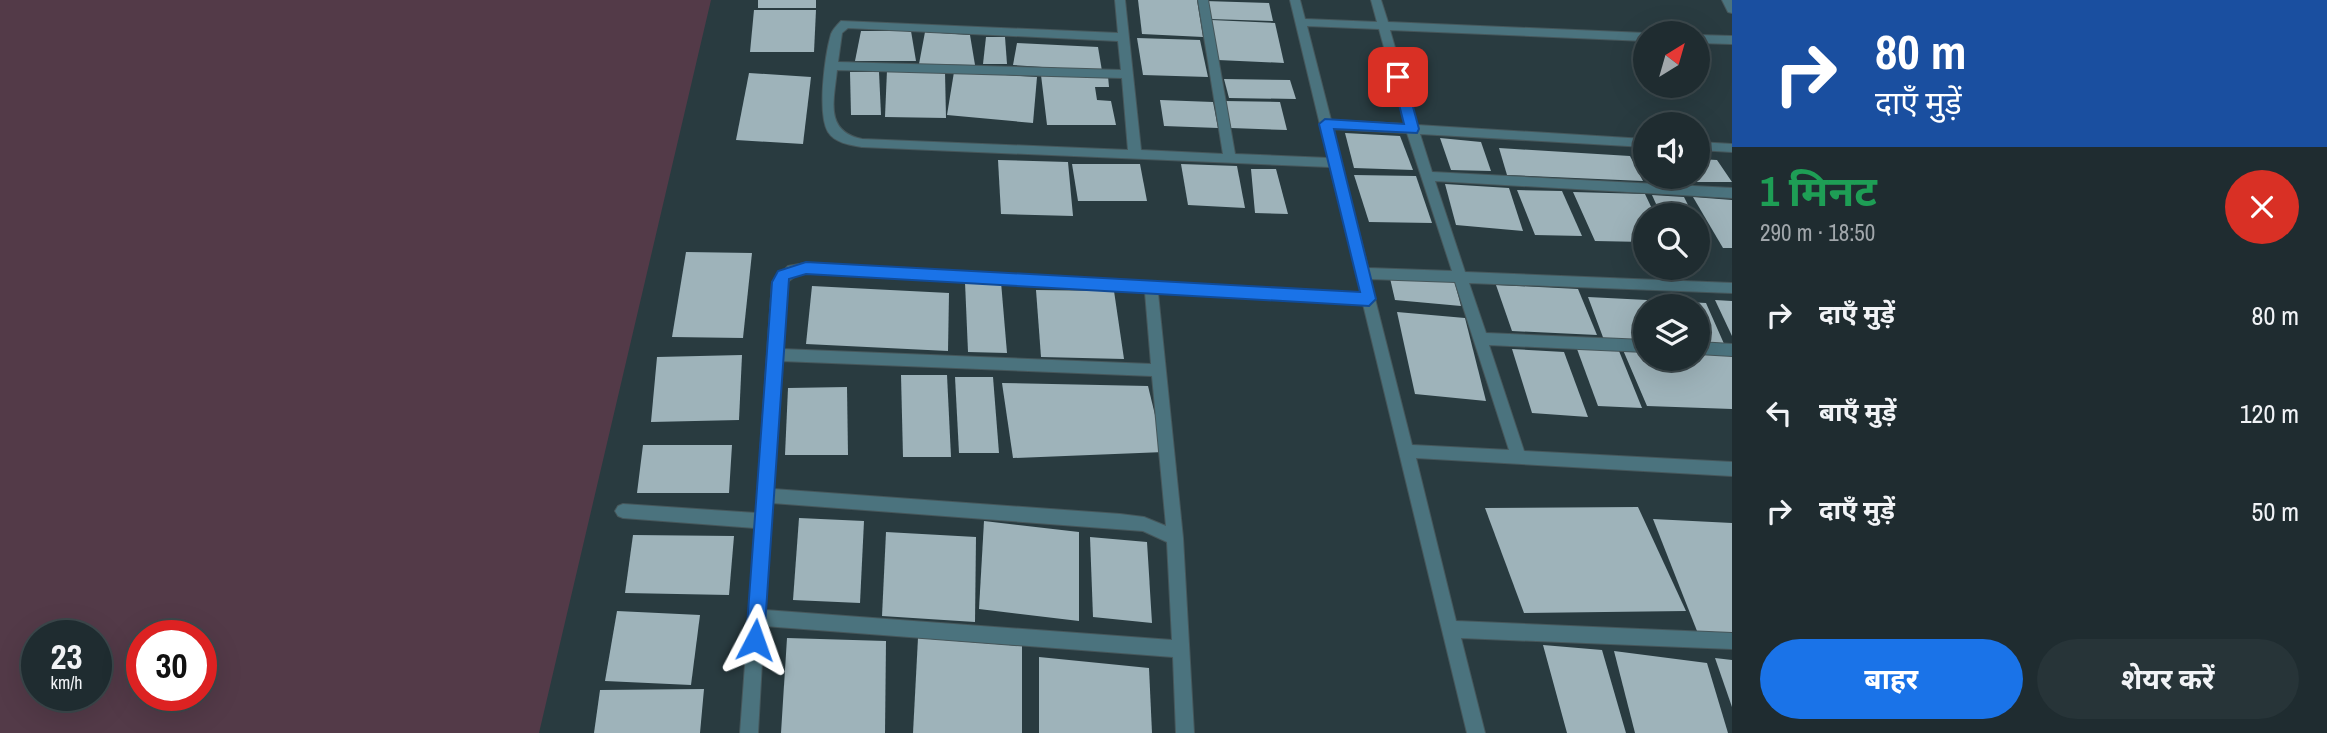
<!DOCTYPE html>
<html lang="hi">
<head>
<meta charset="utf-8">
<style>
	:root { --surface:#1f2c30; --page:#273438; --text:#f1f3f6; --muted:#a1a7ab; --line:#3c484c; --accent:#1a73e8 }
	body { margin:0; font-family:"Archivo Narrow","Noto Sans Devanagari",sans-serif; background:var(--page); color:var(--text); height:100vh; display:flex; flex-direction:column; font-size:26px; white-space:nowrap }
	* { box-sizing:border-box; margin:0 }
	p { font-size:23px; color:var(--muted) }
	.icon { flex:none; width:38px; height:38px; fill:none; stroke:currentColor; stroke-width:2; stroke-linecap:round; stroke-linejoin:round }
	.map { position:relative; flex:1; overflow:hidden }
	.drawer { display:flex; flex-direction:column; background:var(--surface); width:595px }
	.drawer>* { flex:none }
	.banner { background:#1a4fa0; color:#fff; overflow:hidden }
	.needle { width:46px; rotate:37deg }
	.fabs { position:absolute; left:1633px; top:21px; display:grid; gap:14px }
	.fabs a { display:grid; place-items:center; width:77px; height:77px; border-radius:50%; background:var(--surface); box-shadow:0 7px 28px #0002,0 0 0 2px var(--line); font-size:35px }
	.speed { position:absolute; left:21px; top:620px; display:flex; gap:14px; font-size:35px; font-weight:700; text-align:center }
	.speed>* { display:grid; place-content:center; width:91px; height:91px; border-radius:50%; background:var(--surface); box-shadow:0 7px 28px #0002,0 0 0 2px var(--line); line-height:1 }
	.speed small { font-size:18px; font-weight:400 }
	.speed .limit { border:10px solid #d22; background:#fff; color:#111 }
	.pin { position:absolute; display:grid; place-items:center; width:60px; height:60px; color:#fff; margin:-30px; border-radius:14px; box-shadow:0 4px 10px #0006 }
	.me { position:absolute; width:77px; margin:-38px; rotate:4deg; stroke-linejoin:round; filter:drop-shadow(0 0 5px #0008) }
	.turn { display:flex; align-items:center; gap:24px; height:147px; padding:0 28px; font-size:32px }
	.turn .icon { width:91px; height:91px; stroke-width:2.5 }
	.turn b { display:block; font-size:49px; line-height:60px }
	.round { display:grid; place-items:center; flex:none; width:74px; height:74px; border-radius:37px; background:var(--page) }
	.summary { display:flex; align-items:center; justify-content:space-between; height:119px; padding:0 28px }
	h1 { font-size:42px; font-weight:700; line-height:52px; color:#1e9e55 }
	.action { display:flex; gap:14px; margin-top:auto; padding:14px 28px }
	.action a { flex:1; height:80px; border-radius:42px; background:var(--accent); color:#fff; font-size:28px; font-weight:700; line-height:80px; text-align:center }
	.action a+a { background:var(--page); color:var(--text) }
	ul { padding:0; list-style:none }
	li { display:flex; align-items:center; gap:21px; height:98px; padding:0 28px }
	li div { flex:1 }
	li b { display:block; font-size:26px }
	li em { font-style:normal }
	main { display:flex; flex:1; min-height:0 }
	.map>svg:first-child { display:block }
	.green { fill:#533a48; fill-rule:evenodd }
	.building { fill:#9eb3ba }
	.lines { fill:none; stroke-linecap:round; stroke-linejoin:round }
	.street-casing { stroke:#46575b; stroke-width:2 }
	.street { fill:#4b737e; fill-rule:evenodd }
	.route { fill:#1a73e8; stroke:#114b97; stroke-width:2 }
</style>
</head>
<body>
<main>
<div class="map">
<svg width="1732" height="733" viewBox="0 0 1732 733">
	<rect width="100%" height="100%" fill="#293b40"/>
	<path class="green" d="M0 0H711L539 733H0ZM37 635H96V695H37ZM142 635H201V695H142Z"/>
	<g class="building">
		<rect x="758" y="0" width="58" height="8"/>
		<path d="M1138 0H1197L1203 37 1142 34Z"/>
		<path d="M1205 1 1269 3 1273 21 1209 19Z"/>
		<path d="M754 10H816L814 52H750Z"/>
		<path d="M1211 20 1275 23 1284 63 1218 60Z"/>
		<path d="M861 31H911L916 61H855Z"/>
		<path d="M925 32 970 35 975 65 919 64Z"/>
		<path d="M986 37H1005L1007 64H983Z"/>
		<path d="M1137 38 1200 40 1208 77 1143 75Z"/>
		<path d="M1017 43 1098 47 1102 71 1013 65Z"/>
		<path d="M887 70 945 72 946 118 885 117Z"/>
		<path d="M850 72H879L881 115H851Z"/>
		<path d="M954 72 1037 77 1033 123 947 115Z"/>
		<path d="M749 73 811 77 803 144 736 140Z"/>
		<path d="M1041 75 1108 76 1109 87H1095L1097 100 1111 101 1116 125H1047Z"/>
		<path d="M1224 79 1290 80 1296 99 1229 98Z"/>
		<path d="M1160 100 1213 102 1218 128 1164 126Z"/>
		<path d="M1225 101 1280 102 1287 130 1231 128Z"/>
		<path d="M1345 133 1400 136 1413 170 1354 168Z"/>
		<path d="M1440 138 1481 142 1491 171 1451 170Z"/>
		<path d="M1499 148 1630 156 1643 181 1507 175Z"/>
		<path d="M1698 159 1717 160 1732 182H1653L1650 177H1698Z"/>
		<path d="M998 160 1068 162 1073 216 1001 214Z"/>
		<path d="M1072 164H1140L1147 201H1078Z"/>
		<path d="M1181 164 1237 166 1245 208 1188 205Z"/>
		<path d="M1251 169H1276L1288 214 1255 213Z"/>
		<path d="M1354 175 1416 176 1432 223 1369 222Z"/>
		<path d="M1445 184 1509 188 1523 231 1456 225Z"/>
		<path d="M1517 190 1562 191 1582 236 1535 235Z"/>
		<path d="M1573 192 1645 194 1655 215H1645V242L1595 241Z"/>
		<path d="M1652 195 1684 197 1693 215H1661Z"/>
		<path d="M1693 197 1732 200V248H1723Z"/>
		<path d="M686 252 752 253 743 338 672 337Z"/>
		<path d="M1389 274 1454 280 1461 306 1395 300Z"/>
		<path d="M965 282H1001L1007 353 968 352Z"/>
		<path d="M1496 285 1578 289 1597 335 1512 331Z"/>
		<path d="M812 286 949 293 948 351 806 344Z"/>
		<path d="M1036 290 1114 291 1124 359 1041 357Z"/>
		<path d="M1588 297 1706 303 1725 346 1698 345V306H1645V342L1604 340Z"/>
		<path d="M1715 300 1732 301V336Z"/>
		<path d="M1397 312 1465 318 1486 401 1415 394Z"/>
		<path d="M1512 349 1564 352 1588 417 1532 413Z"/>
		<path d="M1577 349 1619 351 1642 408 1598 406Z"/>
		<path d="M1623 350 1645 351V359H1698V353L1732 354V409L1647 406Z"/>
		<path d="M742 355 739 420 651 422 657 357Z"/>
		<path d="M901 375H947L951 457H903Z"/>
		<path d="M955 377H993L999 453H959Z"/>
		<path d="M1002 383 1148 386 1164 452 1013 458Z"/>
		<path d="M847 387 848 455H785L788 388Z"/>
		<path d="M643 445H732L729 493H637Z"/>
		<path d="M1638 507 1686 611 1524 613 1485 508Z"/>
		<path d="M799 518 864 521 860 603 793 600Z"/>
		<path d="M1653 519 1732 523V633L1697 631Z"/>
		<path d="M984 521 1079 532V621L979 609Z"/>
		<path d="M886 532 976 537 975 622 882 616Z"/>
		<path d="M633 535 734 536 729 595 625 593Z"/>
		<path d="M1090 537 1147 542 1152 623 1093 617Z"/>
		<path d="M617 611 700 615 691 685 605 681Z"/>
		<path d="M787 638 886 641 885 733H781Z"/>
		<path d="M918 638 1022 646V733H913Z"/>
		<path d="M1543 645 1602 650 1626 733H1567Z"/>
		<path d="M1614 651 1707 663 1728 733H1635Z"/>
		<path d="M1039 657 1149 668 1152 733H1039Z"/>
		<path d="M1715 658 1732 660V707Z"/>
		<path d="M704 689 700 733H594L600 690Z"/>
	</g>
	<g class="lines">
		<g class="street-casing">
			<g id="street">
				<path d="M1115 0H1125L1141 150 1223 154 1198 0H1208L1235 154 1328 158 1290 0H1300L1305 19 1377 22 1371 0H1381L1388 22 1645 33V41L1390 30 1417 125 1645 139V147L1420 134 1432 172 1732 188V198L1435 181 1465 272 1732 283V293L1469 283 1486 333 1645 340V352L1489 345 1524 451 1732 462V476L1416 458 1456 621 1732 633V649L1461 638 1485 733H1467L1363 304 1158 293 1183 538 1194 733H1176L1173 657 764 626 758 733H740L755 528 623 518 618 516 615 511 618 506 623 504 756 513 772 282 788 266 805 263 1361 293 1330 167 862 147C850 145 835 143 828 132 817 113 825 55 831 34 833 29 837 25 841 21L1118 33ZM1307 26 1379 29 1405 124 1331 120ZM848 28 1118 41 1121 70 838 62 842 33ZM837 70 1122 78 1128 150 862 139C824 131 834 100 837 70ZM1333 129 1407 133 1452 271 1368 268ZM805 273 1145 292 1151 364 781 349 785 284 797 275ZM1370 279 1455 282 1509 450 1412 445ZM781 361 1152 376 1166 526 1144 517 1120 514 773 489ZM772 503 1143 531 1167 542 1172 640 765 610Z"/>
				<path d="M1722 0H1732V13L1728 12Z"/>
				<path d="M1698 35 1732 36V44L1698 43Z"/>
				<path d="M1698 142 1732 144V152L1698 150Z"/>
				<path d="M1698 342 1732 344V356L1698 354Z"/>
			</g>
		</g>
		<use href="#street" class="street"/>
	</g>
	<path class="route" d="M1398 73 1405 77 1419 129 1417 133 1334 129 1376 299 1369 306 806 274 789 279 764 640 762 647 755 649 748 647 746 640 772 282 778 271 806 262 1360 292 1319 124 1325 119 1404 124 1392 77Z"/>
</svg>
<div class="fabs">
<a><svg class="needle" viewBox="-14 -14 28 28"><path d="M0-13l5 13h-10z" fill="#e53935"/><path d="M0 13l5-13h-10z" fill="#a1a7ab"/></svg></a>
<a><svg class="icon" aria-label="sound" viewBox="0 0 24 24"><path d="M4 9h4l5-4v14l-5-4H4zM17 9q2 3 0 6"/></svg></a>
<a><svg class="icon" aria-label="search" viewBox="0 0 24 24"><circle cx="10" cy="10" r="6"/><path d="M15 15l6 6"/></svg></a>
<a><svg class="icon" aria-label="layers" viewBox="0 0 24 24"><path d="M12 4l9 5-9 5-9-5zM3 14l9 5 9-5"/></svg></a>
</div>
<div class="speed"><div>23<small>km/h</small></div><div class="limit">30</div></div>
<div class="pin" style="left:1398px;top:77px;background:#d93025"><svg class="icon" aria-label="arrive" viewBox="0 0 24 24"><path d="M6 21V4h12l-3 4 3 4H6"/></svg></div>
<svg class="me" style="left:755px;top:640px" viewBox="-20 -20 40 40"><path d="M0-17L14 15 0 8-14 15z" fill="#1a73e8" stroke="#fff" stroke-width="4"/></svg>
</div>
<section class="drawer">
<div class="banner">
<div class="turn"><svg class="icon" aria-label="right" viewBox="0 0 24 24"><path d="M7 20v-9h11M14 6l5 5-5 5"/></svg><div><b>80 m</b>दाएँ मुड़ें</div></div>
</div>
<div class="summary"><div><h1>1 मिनट</h1><p>290 m · 18:50</p></div><a class="round" style="background:#d93025;color:#fff"><svg class="icon" aria-label="close" viewBox="0 0 24 24"><path d="M6 6l12 12M18 6L6 18"/></svg></a></div>
<ul>
<li><svg class="icon" aria-label="right" viewBox="0 0 24 24"><path d="M7 20v-9h11M14 6l5 5-5 5"/></svg><div><b>दाएँ मुड़ें</b></div><em>80 m</em></li>
<li><svg class="icon" aria-label="left" viewBox="0 0 24 24"><path d="M17 20v-9H6M10 6l-5 5 5 5"/></svg><div><b>बाएँ मुड़ें</b></div><em>120 m</em></li>
<li><svg class="icon" aria-label="right" viewBox="0 0 24 24"><path d="M7 20v-9h11M14 6l5 5-5 5"/></svg><div><b>दाएँ मुड़ें</b></div><em>50 m</em></li>
</ul>
<div class="action"><a>बाहर</a><a>शेयर करें</a></div>
</section>
</main>
</body>
</html>
